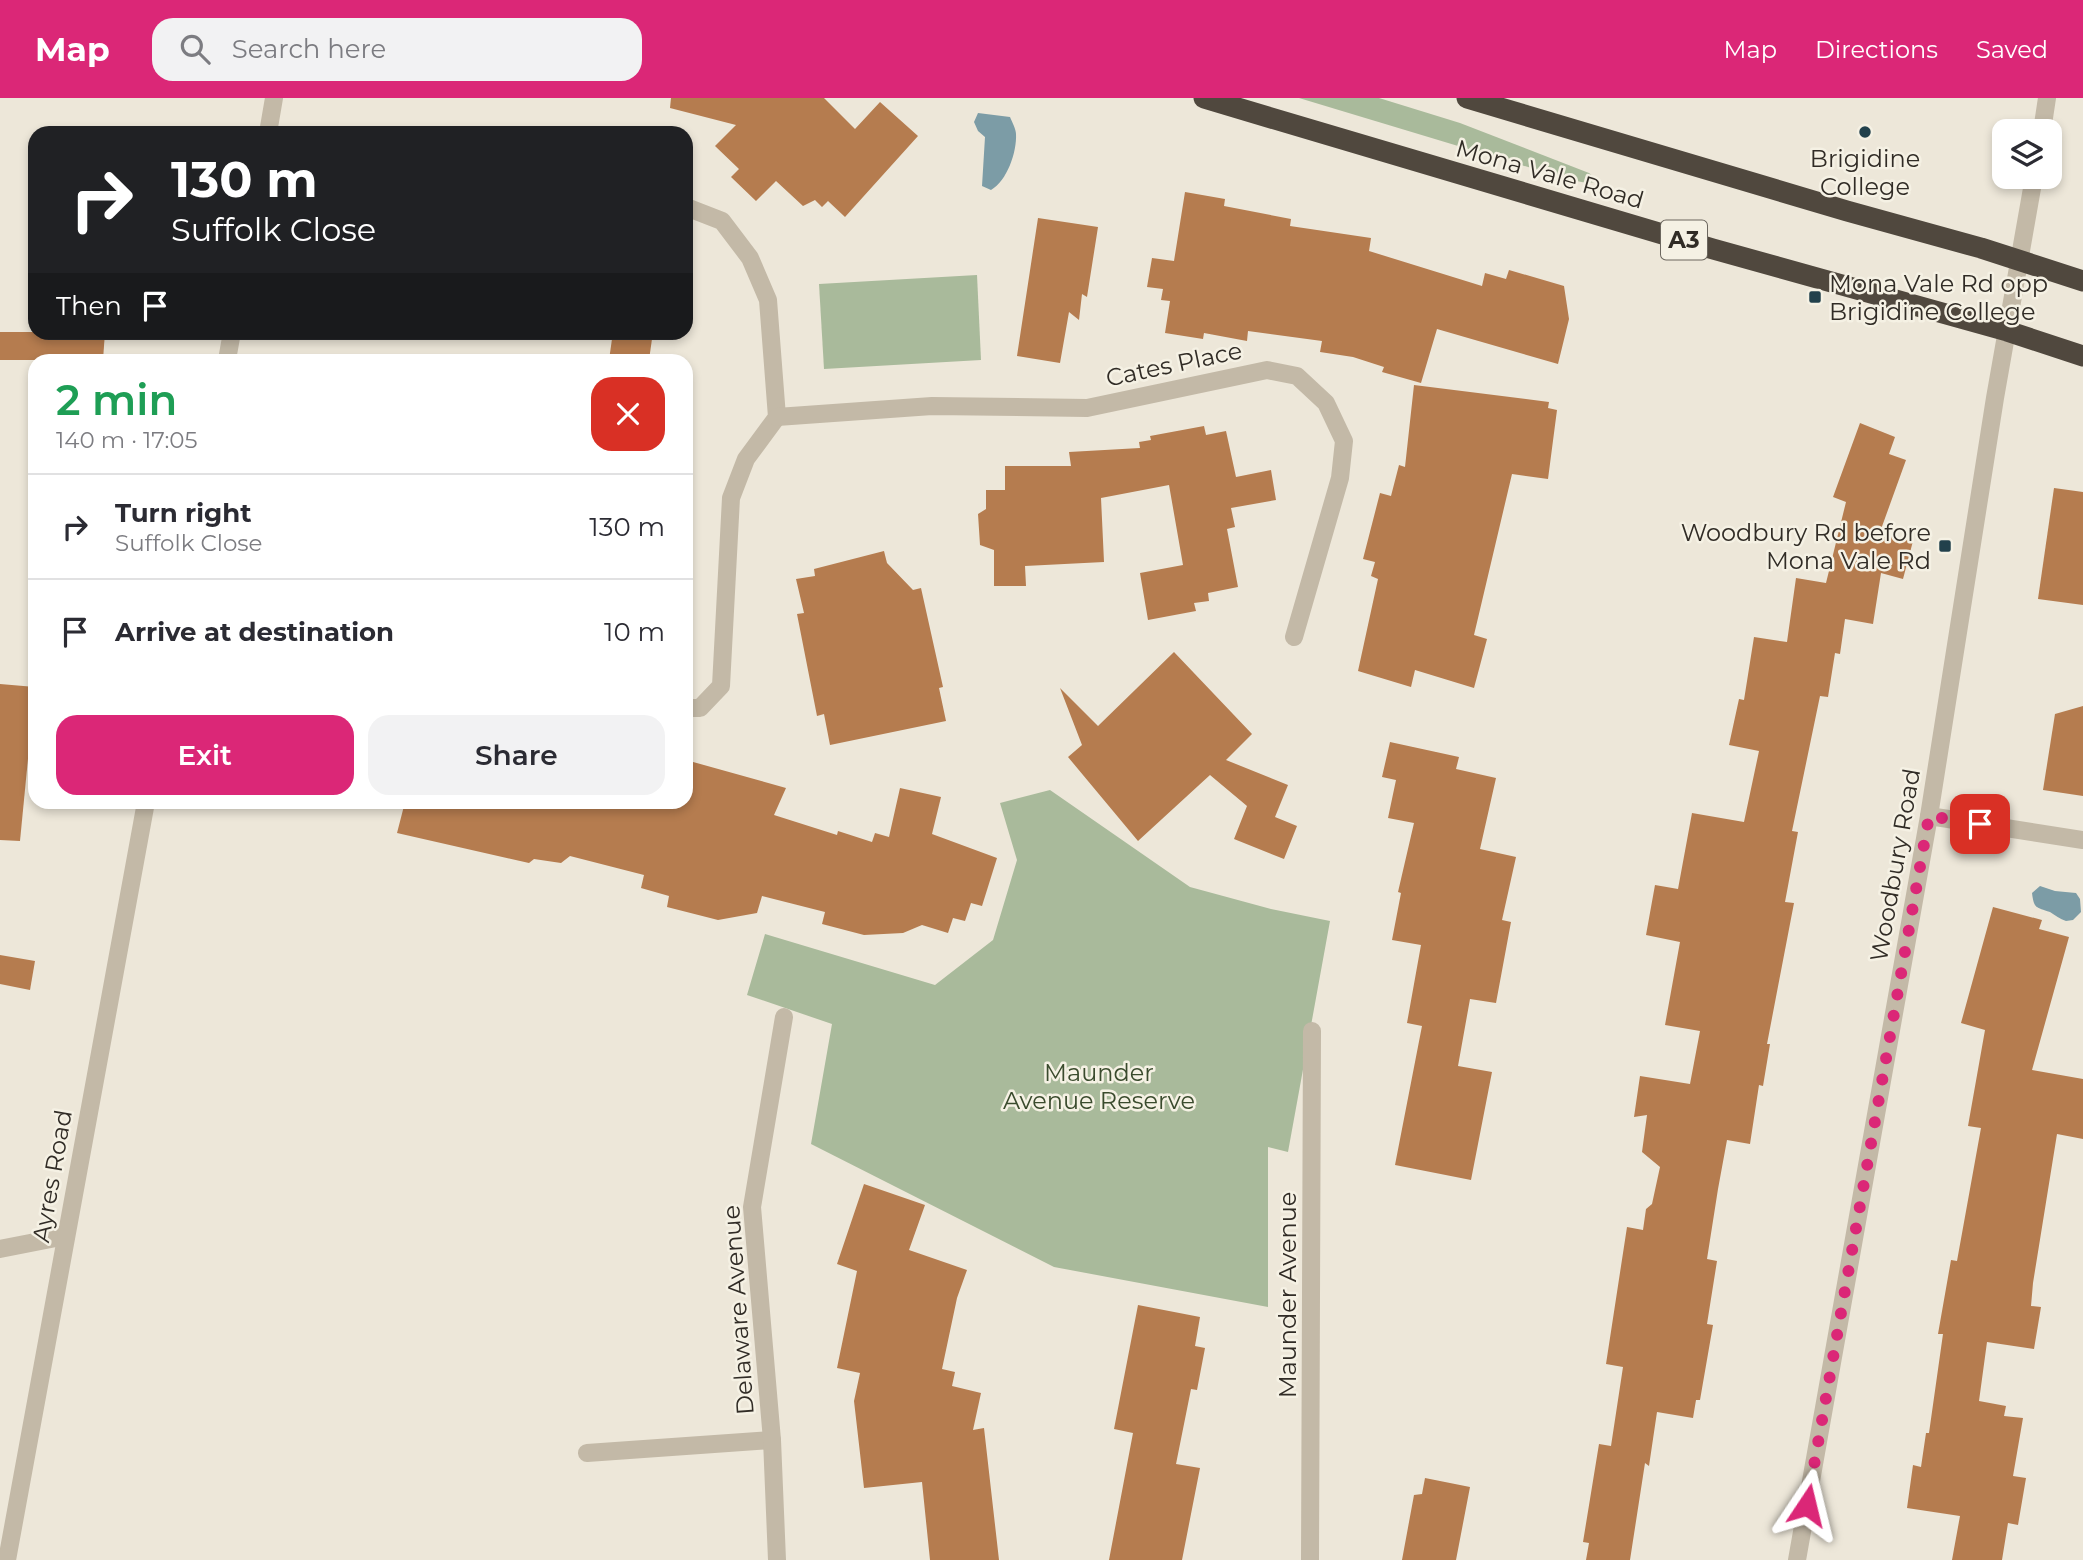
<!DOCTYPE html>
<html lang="en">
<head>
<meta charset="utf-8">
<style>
	:root { --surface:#fff; --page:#f2f2f3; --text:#2b2b33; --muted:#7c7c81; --line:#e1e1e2; --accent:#db2777 }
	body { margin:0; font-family:Montserrat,sans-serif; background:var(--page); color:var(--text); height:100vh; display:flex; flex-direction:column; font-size:26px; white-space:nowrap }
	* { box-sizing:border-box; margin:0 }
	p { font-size:23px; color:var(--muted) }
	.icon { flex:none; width:38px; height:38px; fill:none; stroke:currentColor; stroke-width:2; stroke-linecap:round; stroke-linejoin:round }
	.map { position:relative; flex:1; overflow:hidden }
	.panel { position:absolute; left:28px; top:256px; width:665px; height:455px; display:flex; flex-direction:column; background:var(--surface); border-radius:21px; box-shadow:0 4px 10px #0003 }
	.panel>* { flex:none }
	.top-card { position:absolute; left:28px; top:28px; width:665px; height:214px; border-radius:21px; box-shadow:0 4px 10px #0003; background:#202124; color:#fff; overflow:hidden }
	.fabs { position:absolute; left:1992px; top:21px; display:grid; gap:14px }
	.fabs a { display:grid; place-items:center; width:70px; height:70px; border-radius:14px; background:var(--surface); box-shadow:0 4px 10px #0003; font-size:35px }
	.pin { position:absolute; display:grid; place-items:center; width:60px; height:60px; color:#fff; margin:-30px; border-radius:14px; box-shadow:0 4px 10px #0006 }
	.me { position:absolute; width:77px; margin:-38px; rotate:10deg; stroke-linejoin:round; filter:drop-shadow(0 0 5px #0008) }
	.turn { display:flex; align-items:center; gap:24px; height:147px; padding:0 28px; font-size:32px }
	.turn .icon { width:91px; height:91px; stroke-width:2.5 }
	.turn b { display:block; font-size:49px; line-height:60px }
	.then { display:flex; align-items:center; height:66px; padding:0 28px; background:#0003; gap:14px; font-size:26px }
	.round { display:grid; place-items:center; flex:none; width:74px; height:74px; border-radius:21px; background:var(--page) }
	.head { display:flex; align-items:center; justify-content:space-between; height:119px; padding:0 28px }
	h1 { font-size:42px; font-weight:600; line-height:52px; color:#1e9e55 }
	.cta { display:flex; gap:14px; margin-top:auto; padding:14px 28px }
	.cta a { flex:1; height:80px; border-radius:21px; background:var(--accent); color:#fff; font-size:28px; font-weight:600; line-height:80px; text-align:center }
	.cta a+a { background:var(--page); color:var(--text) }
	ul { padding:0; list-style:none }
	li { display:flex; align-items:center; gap:21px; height:105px; padding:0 28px; border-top:2px solid var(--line) }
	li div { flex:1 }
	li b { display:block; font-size:26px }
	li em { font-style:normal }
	header { display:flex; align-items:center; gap:42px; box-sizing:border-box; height:98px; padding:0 35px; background:var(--accent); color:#fff }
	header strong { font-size:33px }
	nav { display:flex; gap:38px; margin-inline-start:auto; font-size:24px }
	.search { width:490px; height:63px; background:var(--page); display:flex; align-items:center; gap:18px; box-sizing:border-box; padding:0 24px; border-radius:21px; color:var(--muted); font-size:26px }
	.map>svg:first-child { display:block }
	.green { fill:#a9ba9b }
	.water { fill:#7c9ca6 }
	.building { fill:#b57c4f }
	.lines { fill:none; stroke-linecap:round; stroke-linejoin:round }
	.minor { stroke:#c3b9a7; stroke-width:18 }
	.highway { stroke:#50483e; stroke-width:21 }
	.route { stroke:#db2777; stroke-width:12; stroke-dasharray:0 21.6 }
	.poi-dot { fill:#22414c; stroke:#f5f1e4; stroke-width:2.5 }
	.labels { text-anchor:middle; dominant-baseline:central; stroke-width:5; stroke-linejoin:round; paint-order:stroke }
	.shield { fill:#f5f1e4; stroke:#6c675f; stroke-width:2 }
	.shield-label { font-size:23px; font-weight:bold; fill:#312c26 }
	.poi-label { font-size:24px; fill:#312c26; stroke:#f5f1e4 }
	.street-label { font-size:24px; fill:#312c26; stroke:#f5f1e4 }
	.park-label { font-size:24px; fill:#3a4b2d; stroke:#f5f1e4 }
</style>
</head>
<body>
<header>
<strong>Map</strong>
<div class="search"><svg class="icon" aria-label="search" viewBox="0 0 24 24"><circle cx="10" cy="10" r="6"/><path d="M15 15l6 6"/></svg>Search here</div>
<nav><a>Map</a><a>Directions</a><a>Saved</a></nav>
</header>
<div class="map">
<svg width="2083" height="1462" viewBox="0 0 2083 1462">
	<rect width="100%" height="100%" fill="#ede7d9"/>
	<g class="green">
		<path d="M1299 0H1379L1460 25 1589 75 1594 79 1595 84 1587 85 1571 82Z"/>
		<path d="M977 177 981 262 824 271 819 186Z"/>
		<path d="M1050 692 1190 789 1271 811 1330 823 1288 1054 1268 1049V1209L1054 1169 811 1046 832 926 747 897 765 836 935 887 993 842 1017 762 1000 705Z"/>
	</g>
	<g class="water">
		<path d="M978 15 1010 19C1012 24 1016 31 1016 36 1017 54 1007 83 991 92L982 88 985 39 978 33 974 24Z"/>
		<path d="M2040 788 2055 793 2076 795 2080 801 2081 814 2073 822 2066 823C2060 821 2055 817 2050 814 2036 809 2034 811 2032 795Z"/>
	</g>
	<g class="building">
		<path d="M671 0H824L855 31 880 4 918 38 845 119 828 103 822 109 815 102 803 108 776 83 756 103 731 79 739 71 715 48 736 27 670 10Z"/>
		<path d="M1185 94 1225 101 1224 108 1291 121 1290 128 1371 140 1369 153 1482 188 1485 175 1506 181 1509 172 1564 188 1569 221 1558 266 1437 231 1421 285 1382 274 1384 269 1353 259 1320 254 1322 243 1248 233 1247 243 1204 235 1203 241 1165 235 1170 203 1161 202 1163 191 1147 189 1152 160 1174 163Z"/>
		<path d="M1038 120 1098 129 1087 199 1082 196 1079 222 1069 214 1060 265 1017 258Z"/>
		<path d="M0 234H105L103 262H0Z"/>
		<path d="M613 234H653L649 262H609Z"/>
		<path d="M1414 287 1549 304 1548 310 1557 312 1548 381 1512 376 1474 537 1487 541 1474 590 1415 572 1411 589 1358 573 1378 481 1371 478 1375 464 1363 461 1380 395 1391 398 1399 367 1405 369Z"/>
		<path d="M1860 325 1895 339 1889 356 1906 362 1880 434 1913 443 1903 481 1881 475 1873 526 1845 521 1840 556 1835 555 1828 599 1820 598 1792 733 1798 734 1785 804 1794 805 1767 946H1770L1763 988 1759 987 1750 1046 1727 1042 1718 1091 1707 1161 1717 1163 1707 1226 1713 1227 1700 1302H1696L1693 1320 1657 1314 1649 1368 1645 1365 1630 1462H1586L1589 1445 1583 1444 1599 1346 1611 1348 1623 1269 1606 1266 1627 1129 1643 1132 1646 1111 1652 1106 1660 1069 1642 1054 1647 1017 1634 1019 1640 978 1690 986 1700 933 1665 927 1680 844 1646 837 1655 787 1678 791 1692 715 1744 724 1759 653 1729 647 1739 601 1744 602 1754 539 1787 544 1796 480 1826 485 1846 404 1833 399Z"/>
		<path d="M1204 328 1206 337 1226 333 1236 379 1271 372 1276 402 1231 410 1235 429 1227 431 1238 489 1208 495 1209 503 1194 505 1196 513 1148 522 1140 475 1183 467 1169 387 1101 400 1104 464 1025 468 1026 488H994V452L980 447 978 416 986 411V392H1005V368H1071L1069 354 1140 350 1139 344 1151 342 1150 338Z"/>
		<path d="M2054 390 2083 394V507L2038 501Z"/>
		<path d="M884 453 887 465 913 492 921 490 943 589 939 590 946 623 830 647 824 616 817 618 797 516 804 515 796 481 815 478 814 471Z"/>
		<path d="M1174 554 1252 636 1226 662 1288 687 1275 719 1297 728 1284 761 1234 741 1247 708 1210 677 1138 743 1068 659 1082 647 1060 590 1098 628Z"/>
		<path d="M0 586 35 589 20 743 0 742Z"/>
		<path d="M2083 608V698L2043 692 2055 616Z"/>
		<path d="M1390 644 1459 659 1456 671 1496 680 1480 751 1516 759 1502 822 1511 824 1496 905 1470 901 1458 968 1492 974 1471 1082 1395 1067 1422 928 1407 925 1421 847 1392 842 1401 795 1398 794 1414 725 1388 720 1396 682 1382 679Z"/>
		<path d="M686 662 786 690 774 717 837 737 838 733 872 744 875 735 889 739 900 690 941 699 932 736 997 760 982 808 971 805 965 823 953 820 948 835 922 827 903 835 864 837 822 826 825 814 762 798 757 815 718 822 667 809 669 798 641 790 644 777 570 758 561 765 534 761 529 765 397 735 405 704H686Z"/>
		<path d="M1993 809 2042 822 2039 831 2069 839 2032 972 2083 981V1041L2057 1036 2033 1185 2031 1208 2041 1209 2034 1251 1987 1244 1979 1303 2006 1308 2004 1318 2023 1320 2013 1378 2026 1380 2018 1427 2008 1425 2002 1462H1952L1960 1418 1907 1410 1913 1367 1921 1369 1926 1335H1929L1943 1236H1938L1951 1162 1957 1163 1981 1030 1968 1028 1985 932 1961 925Z"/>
		<path d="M0 857 35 863 30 892 0 886Z"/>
		<path d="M864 1086 925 1107 909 1152 967 1172 957 1200 942 1271 955 1274 952 1288 981 1295 973 1332 984 1330 999 1462H930L922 1384 864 1390 854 1303 860 1275 837 1270 857 1173 837 1166Z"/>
		<path d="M1138 1207 1200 1219 1195 1248 1205 1250 1197 1292 1191 1291 1176 1366 1200 1370 1182 1462H1109L1133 1335 1114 1331Z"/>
		<path d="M1425 1380 1470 1389 1456 1462H1402L1414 1397 1422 1396Z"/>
	</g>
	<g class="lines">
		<g class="minor">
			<path d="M2042 33 2047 0"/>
			<path d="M268 35 274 0"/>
			<path d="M686 109 722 123 750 160 768 202 777 319 746 361 731 400 721 588 700 610H686"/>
			<path d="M227 262 232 234"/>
			<path d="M777 319 932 308 1087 310 1267 272 1297 278 1326 305 1344 343 1340 380 1294 539"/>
			<path d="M1929 718 2083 742"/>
			<path d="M0 1151 66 1138"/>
			<path d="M587 1355 772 1342"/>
			<path d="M7 1462 146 704"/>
			<path d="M777 1462 772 1342 752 1109 784 919"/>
			<path d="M1310 1462 1312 933"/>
			<path d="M1797 1462 1929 718 1995 300 2034 79"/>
		</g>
		<g class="highway">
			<path d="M1204 0 1713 151 2007 233 2083 258"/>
			<path d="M1467 0 1847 113 1981 150 2083 183"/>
		</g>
	</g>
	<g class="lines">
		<path class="route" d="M1807 1407 1929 718 1980 726"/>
	</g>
	<g class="poi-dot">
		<circle cx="1865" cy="34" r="7"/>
		<rect x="1808" y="192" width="14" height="14" rx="3.5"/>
		<rect x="1938" y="441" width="14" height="14" rx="3.5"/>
	</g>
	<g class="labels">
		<rect class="shield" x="1661" y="122.5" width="46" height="39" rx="5"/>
		<g class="shield-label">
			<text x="1684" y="142">A3</text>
		</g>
		<g class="poi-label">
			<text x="1865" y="60">Brigidine<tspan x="1865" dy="28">College</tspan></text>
			<text x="1829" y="185" text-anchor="start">Mona Vale Rd opp<tspan x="1829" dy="28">Brigidine College</tspan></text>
			<text x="1931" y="434" text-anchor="end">Woodbury Rd before<tspan x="1931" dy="28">Mona Vale Rd</tspan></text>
		</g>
		<g class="street-label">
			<text transform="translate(1550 76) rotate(16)">Mona Vale Road</text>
			<text transform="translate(1174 266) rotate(-12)">Cates Place</text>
			<text transform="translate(1895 767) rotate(-80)">Woodbury Road</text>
			<text transform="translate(52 1078) rotate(-80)">Ayres Road</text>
			<text transform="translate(1287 1197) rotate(-90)">Maunder Avenue</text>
			<text transform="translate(738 1212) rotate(-94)">Delaware Avenue</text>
		</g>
		<g class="park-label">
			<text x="1099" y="974">Maunder<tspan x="1099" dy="28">Avenue Reserve</tspan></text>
		</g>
	</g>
</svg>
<div class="fabs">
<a><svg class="icon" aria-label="layers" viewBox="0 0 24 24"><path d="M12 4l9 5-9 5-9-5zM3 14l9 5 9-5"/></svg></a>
</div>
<div class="pin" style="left:1980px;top:726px;background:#d93025"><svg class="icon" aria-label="arrive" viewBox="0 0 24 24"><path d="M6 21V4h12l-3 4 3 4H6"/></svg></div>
<svg class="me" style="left:1807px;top:1407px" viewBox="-20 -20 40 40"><path d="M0-17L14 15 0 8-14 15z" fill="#db2777" stroke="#fff" stroke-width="4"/></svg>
<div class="top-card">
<div class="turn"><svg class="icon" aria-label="right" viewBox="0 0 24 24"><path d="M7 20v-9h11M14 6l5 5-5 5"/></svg><div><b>130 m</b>Suffolk Close</div></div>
<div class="then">Then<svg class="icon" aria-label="arrive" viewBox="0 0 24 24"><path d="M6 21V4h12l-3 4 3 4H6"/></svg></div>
</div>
<section class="panel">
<div class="head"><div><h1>2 min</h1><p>140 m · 17:05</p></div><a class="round" style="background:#d93025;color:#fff"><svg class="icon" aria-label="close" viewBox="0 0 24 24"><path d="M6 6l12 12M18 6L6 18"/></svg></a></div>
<ul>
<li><svg class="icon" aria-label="right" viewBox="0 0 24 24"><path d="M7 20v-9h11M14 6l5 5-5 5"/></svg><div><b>Turn right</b><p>Suffolk Close</p></div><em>130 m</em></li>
<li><svg class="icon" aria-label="arrive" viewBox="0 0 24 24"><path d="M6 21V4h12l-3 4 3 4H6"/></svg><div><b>Arrive at destination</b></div><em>10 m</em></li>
</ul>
<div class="cta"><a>Exit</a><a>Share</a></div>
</section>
</div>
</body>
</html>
